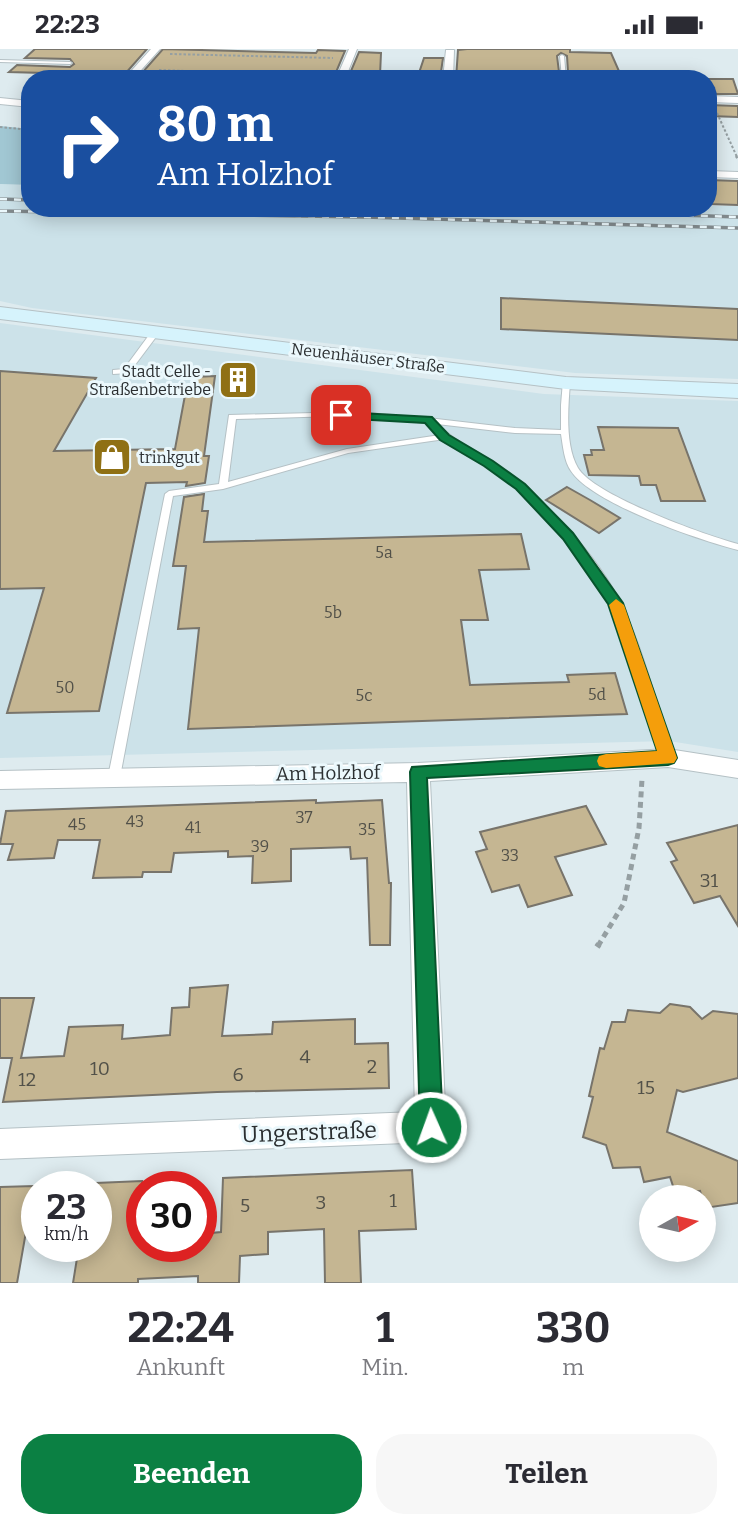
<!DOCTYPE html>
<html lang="de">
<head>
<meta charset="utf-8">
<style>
	:root { --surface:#fff; --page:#f7f7f7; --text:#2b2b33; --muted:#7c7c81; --accent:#0b8043 }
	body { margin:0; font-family:Bitter,serif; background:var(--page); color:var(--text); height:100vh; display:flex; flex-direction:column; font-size:26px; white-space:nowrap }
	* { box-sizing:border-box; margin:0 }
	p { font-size:23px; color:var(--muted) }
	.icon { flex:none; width:38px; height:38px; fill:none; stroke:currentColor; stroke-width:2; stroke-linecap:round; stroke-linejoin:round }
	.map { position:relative; height:1234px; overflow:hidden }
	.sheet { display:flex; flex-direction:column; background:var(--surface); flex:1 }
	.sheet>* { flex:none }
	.top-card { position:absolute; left:21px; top:21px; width:696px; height:147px; border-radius:28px; box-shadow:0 4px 18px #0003; background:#1a4fa0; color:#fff; overflow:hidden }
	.needle { width:46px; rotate:82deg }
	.tools { position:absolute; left:639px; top:1136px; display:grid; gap:14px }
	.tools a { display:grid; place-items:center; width:77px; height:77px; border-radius:50%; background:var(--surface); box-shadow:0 4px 18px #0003; font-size:35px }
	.speed { position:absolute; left:21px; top:1122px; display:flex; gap:14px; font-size:35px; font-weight:700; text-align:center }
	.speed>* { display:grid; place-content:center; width:91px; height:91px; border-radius:50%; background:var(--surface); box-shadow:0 4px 18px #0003; line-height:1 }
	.speed small { font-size:18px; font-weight:400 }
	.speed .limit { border:10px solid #d22; background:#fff; color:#111 }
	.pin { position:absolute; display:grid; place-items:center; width:60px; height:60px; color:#fff; margin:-30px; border-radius:14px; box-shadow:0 4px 10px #0006 }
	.me { position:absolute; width:77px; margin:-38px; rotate:358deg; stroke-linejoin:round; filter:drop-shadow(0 0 5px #0008) }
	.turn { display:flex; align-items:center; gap:24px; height:147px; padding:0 21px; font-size:32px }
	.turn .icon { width:91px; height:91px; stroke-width:2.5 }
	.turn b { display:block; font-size:49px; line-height:60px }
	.eta { display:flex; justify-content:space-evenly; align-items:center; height:119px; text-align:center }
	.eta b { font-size:42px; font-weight:700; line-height:49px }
	.cta { display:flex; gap:14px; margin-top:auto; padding:14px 21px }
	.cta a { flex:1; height:80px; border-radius:28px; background:var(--accent); color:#fff; font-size:28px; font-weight:700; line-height:80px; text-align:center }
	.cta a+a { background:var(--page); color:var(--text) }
	.status { display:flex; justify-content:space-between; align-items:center; height:49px; padding:0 35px; background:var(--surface); direction:ltr }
	.status svg { height:19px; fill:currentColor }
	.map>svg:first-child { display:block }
	.built { fill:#cce2e9 }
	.green { fill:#a1c7d3 }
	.building { fill:#c5b692; stroke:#78746b; stroke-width:2 }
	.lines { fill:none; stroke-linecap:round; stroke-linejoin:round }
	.lane-casing { stroke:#b5c1c5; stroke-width:2 }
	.street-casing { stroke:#b5c1c5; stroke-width:2 }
	.secondary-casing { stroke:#b5c1c5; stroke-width:2 }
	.path-far3 { stroke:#959fa2; stroke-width:2; stroke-dasharray:2.5 2; stroke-linecap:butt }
	.path-far2 { stroke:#959fa2; stroke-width:2.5; stroke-dasharray:2.5 2; stroke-linecap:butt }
	.path-far1 { stroke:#959fa2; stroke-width:5; stroke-dasharray:6 4.5; stroke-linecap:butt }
	.path { stroke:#959fa2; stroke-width:6; stroke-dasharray:8 5; stroke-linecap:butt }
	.lane { fill:#fff; fill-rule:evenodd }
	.street { fill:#fff; fill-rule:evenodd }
	.secondary { fill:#d6f3fc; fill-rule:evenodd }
	.rail-casing { stroke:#81898c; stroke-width:3.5 }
	.rail { stroke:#ebf8fc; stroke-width:2.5; stroke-dasharray:7; stroke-linecap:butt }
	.route { fill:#0b8043; stroke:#07532c; stroke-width:2 }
	.slow { fill:#f59e0b }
	.labels { text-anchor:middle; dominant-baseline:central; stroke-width:6; stroke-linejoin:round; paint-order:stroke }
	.far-street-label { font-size:16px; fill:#2b2f31; stroke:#ebf8fc }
	.far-poi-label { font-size:16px; fill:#2b2f31; stroke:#ebf8fc; text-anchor:end }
	.number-label { font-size:16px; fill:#525149 }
	.street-label { font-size:19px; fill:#2b2f31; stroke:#ebf8fc }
	.near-number-label { font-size:19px; fill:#525149 }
	.near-street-label { font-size:23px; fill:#2b2f31; stroke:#ebf8fc }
</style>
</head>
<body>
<div class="status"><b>22:23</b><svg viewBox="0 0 49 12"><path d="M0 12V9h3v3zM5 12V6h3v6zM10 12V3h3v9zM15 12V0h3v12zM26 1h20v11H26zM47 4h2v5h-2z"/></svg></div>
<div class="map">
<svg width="738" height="1234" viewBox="0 0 738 1234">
	<rect width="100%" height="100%" fill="#deebef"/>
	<g class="built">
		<path d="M0 135 30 136V159L738 157V330L575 324 32 259 0 252Z"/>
		<path d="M0 274 544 345 738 352V703L669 692 0 709Z"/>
	</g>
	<path class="green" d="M0 77 30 80V136L0 135Z"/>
	<g class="building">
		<path d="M35 0H147L125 25 119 26 9 23 17 16 70 18 74 15 70 10 25 9Z"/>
		<path d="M163 0 316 4 318 1 345 2 334 28 218 30 220 26 141 25Z"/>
		<path d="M467 0H570V3L611 4 622 29 583 28 582 24 568 23 567 7 561 4 557 7 559 23 525 22 526 30H456L458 1Z"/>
		<path d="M359 3 381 4 380 26H375L373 30 348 29Z"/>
		<path d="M424 9H443L440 30H417Z"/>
		<path d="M709 30H733L738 45H709Z"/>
		<path d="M709 56 738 57V68L709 67Z"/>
		<path d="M709 131 738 132V156L709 155Z"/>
		<path d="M501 249 738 260V291L501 280Z"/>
		<path d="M0 322 96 329 54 402 175 400 186 341 193 340 195 328 215 327 204 407H209L205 434 186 437 187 433 146 434 99 662 7 664 44 539 0 540Z"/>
		<path d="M598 378 678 379 705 452H661L656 436H641L639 427 589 426 584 406H592L591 401H604Z"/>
		<path d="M567 438 590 451 620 469 599 484 546 451Z"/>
		<path d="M204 445 202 462H208L204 493 521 485 529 520 479 521 488 571H461L470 636 569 633 567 626 615 624 627 665 188 680 199 579 178 580 186 517H173L184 448Z"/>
		<path d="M316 751V754L382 751 389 834H391L390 896H370L367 809 351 810 350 798 291 800V832L252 834 253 807 228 808V802L174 804 171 823H143L142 828 93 829 100 791H58L54 809 8 811 13 795H0L6 762Z"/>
		<path d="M586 757 606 795 555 808 572 846 528 858 519 836 492 843 476 803 487 800 480 783Z"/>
		<path d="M738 776V877L720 847 694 854 671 813 677 811 667 794Z"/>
		<path d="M228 936 222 987 272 985 273 973 355 970V995L388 994 389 1039 217 1043 3 1053 12 1009H0V949H34L21 1009 64 1007 69 978 123 976 122 990 170 986 172 959 189 958 190 939Z"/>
		<path d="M670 955 690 958 702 970 713 962 738 965V1029L683 1043 677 1041 667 1083 738 1112V1154L705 1159 700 1142 676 1146 670 1128 644 1133 640 1118 613 1119 606 1096 583 1088 593 1048 589 1047 600 999 604 1000 612 973H625L628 961 660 964Z"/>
		<path d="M412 1121 416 1180 359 1182 361 1234H325L324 1180 268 1183V1205L240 1207 239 1234H198V1227L138 1230V1234H73L79 1197H96V1134L142 1132V1197H201V1185L221 1183 223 1129Z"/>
		<path d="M34 1137 17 1234H0V1138Z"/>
	</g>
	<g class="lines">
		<g class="lane-casing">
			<g id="lane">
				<path d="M562 6 564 7 566 30H562L560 7Z"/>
				<path d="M0 11 70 13 72 14 70 15 0 13Z"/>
				<path d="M152 282 159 284 129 324 113 325V321L124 320Z"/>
				<path d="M563 332 570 334C568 359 565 397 578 419 595 447 705 486 738 495V501C699 491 593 455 571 422 564 412 563 397 561 385L515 384 437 375C463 400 498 413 524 437 557 466 589 500 612 538 642 590 655 652 674 709L672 712 668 714 664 712 662 709C644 653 632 591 602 539 582 502 541 457 508 431 488 416 466 405 445 390L348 404 223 440 173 447 120 728 118 731 114 733 110 731 108 728 165 445 169 442 219 435 229 366 355 363 428 369 515 379 561 381V356ZM337 367 372 368 426 374 440 386 347 400 228 433 236 370Z"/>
			</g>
		</g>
		<g class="street-casing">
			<g id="street">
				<path d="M151 0H160L133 30H124Z"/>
				<path d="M349 0H357L345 30H336Z"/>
				<path d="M446 1H454L453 30H443Z"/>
				<path d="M709 47 738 48V54L709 53Z"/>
				<path d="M0 49 30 52V58L0 55Z"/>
				<path d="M709 122 738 123V129L709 128Z"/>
				<path d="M668 700 738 711V729L668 718 430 732 446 1078 442 1089 431 1093 0 1110V1080L415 1063 407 733 0 740V722L418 714Z"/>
			</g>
		</g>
		<g class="secondary-casing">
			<path id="secondary" d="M0 258 566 328 738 335V349L566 340 0 270Z"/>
		</g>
		<g class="path-far3">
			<path d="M170 5 333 9"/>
			<path d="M159 21 325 27"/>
			<path d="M717 64 737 108"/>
			<path d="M0 78 30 81"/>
		</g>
		<path class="path-far2" d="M736 107 738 110"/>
		<path class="path-far1" d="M598 897 624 854 639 779 642 730"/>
		<path class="path" d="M597 898 599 895"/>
		<use href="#lane" class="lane"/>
		<use href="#street" class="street"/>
		<use href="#secondary" class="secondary"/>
		<g class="rail-casing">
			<g id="rail">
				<path d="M0 150 30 151"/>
				<path d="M477 159 738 168"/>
				<path d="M0 162 365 168 738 179"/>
			</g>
		</g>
		<use href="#rail" class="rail"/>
	</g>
	<path class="route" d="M341 363 432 368 449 386 493 412 525 435 573 484 623 554 677 709 674 714 668 716 427 729 443 1078 440 1086 431 1090 423 1086 420 1078 410 723 412 718 657 702 608 555 563 490 516 440 484 417 440 391 425 374 337 369 335 366Z"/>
	<path class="slow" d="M616 550 624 556 677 709 674 714 606 719 599 717 597 712 599 707 606 705 657 702 609 556Z"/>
	<defs>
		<g id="building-square" transform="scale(2.0125)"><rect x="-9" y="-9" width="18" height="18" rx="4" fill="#8f7014" stroke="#ebf8fc"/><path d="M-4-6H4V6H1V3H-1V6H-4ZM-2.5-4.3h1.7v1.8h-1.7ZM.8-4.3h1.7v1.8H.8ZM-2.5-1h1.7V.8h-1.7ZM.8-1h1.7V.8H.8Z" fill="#fff"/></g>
		<g id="shop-square" transform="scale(2.0125)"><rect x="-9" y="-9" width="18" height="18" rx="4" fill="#8f7014" stroke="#ebf8fc"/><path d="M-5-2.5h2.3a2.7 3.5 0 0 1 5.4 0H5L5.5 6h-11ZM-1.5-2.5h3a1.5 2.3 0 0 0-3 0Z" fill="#fff"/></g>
	</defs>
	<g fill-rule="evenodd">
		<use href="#building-square" x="238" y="331"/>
		<use href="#shop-square" x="112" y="408"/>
	</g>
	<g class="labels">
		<g class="far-street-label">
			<text transform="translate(368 309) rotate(7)">Neuenhäuser Straße</text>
		</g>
		<g class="far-poi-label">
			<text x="211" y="322">Stadt Celle -<tspan x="211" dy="18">Straßenbetriebe</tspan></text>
			<text x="139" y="408" text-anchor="start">trinkgut</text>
		</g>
		<g class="number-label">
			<text x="384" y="503">5a</text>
			<text x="333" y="563">5b</text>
			<text x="65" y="638">50</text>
			<text x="597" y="645">5d</text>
			<text x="364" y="646">5c</text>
			<text x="304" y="768">37</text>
			<text x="135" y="772">43</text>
			<text x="77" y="775">45</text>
			<text x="193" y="778">41</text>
			<text x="367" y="780">35</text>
			<text x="260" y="797">39</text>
			<text x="510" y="806">33</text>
		</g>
		<g class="street-label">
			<text transform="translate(328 724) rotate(-1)">Am Holzhof</text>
		</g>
		<g class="near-number-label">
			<text x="709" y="831">31</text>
			<text x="305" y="1007">4</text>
			<text x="372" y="1017">2</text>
			<text x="100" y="1019">10</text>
			<text x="238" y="1025">6</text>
			<text x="27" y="1030">12</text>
			<text x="646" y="1038">15</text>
			<text x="393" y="1151">1</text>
			<text x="321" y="1153">3</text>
			<text x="245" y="1156">5</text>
		</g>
		<g class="near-street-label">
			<text transform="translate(309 1083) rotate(-2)">Ungerstraße</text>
		</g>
	</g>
</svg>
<div class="tools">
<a><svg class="needle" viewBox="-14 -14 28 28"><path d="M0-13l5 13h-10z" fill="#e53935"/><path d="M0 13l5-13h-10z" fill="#7c7c81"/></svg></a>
</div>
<div class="speed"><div>23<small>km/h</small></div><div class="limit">30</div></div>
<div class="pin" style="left:341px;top:366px;background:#d93025"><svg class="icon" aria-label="arrive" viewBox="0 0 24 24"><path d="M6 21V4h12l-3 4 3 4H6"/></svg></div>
<svg class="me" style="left:431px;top:1078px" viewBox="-20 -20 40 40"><circle r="17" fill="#0b8043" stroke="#fff" stroke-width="3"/><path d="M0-11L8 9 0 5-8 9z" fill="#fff"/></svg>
<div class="top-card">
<div class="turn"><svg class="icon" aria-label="right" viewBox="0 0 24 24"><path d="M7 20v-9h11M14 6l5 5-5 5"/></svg><div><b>80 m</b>Am Holzhof</div></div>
</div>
</div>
<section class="sheet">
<div class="eta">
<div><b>22:24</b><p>Ankunft</p></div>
<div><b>1</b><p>Min.</p></div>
<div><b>330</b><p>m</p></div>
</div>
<div class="cta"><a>Beenden</a><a>Teilen</a></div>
</section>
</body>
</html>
